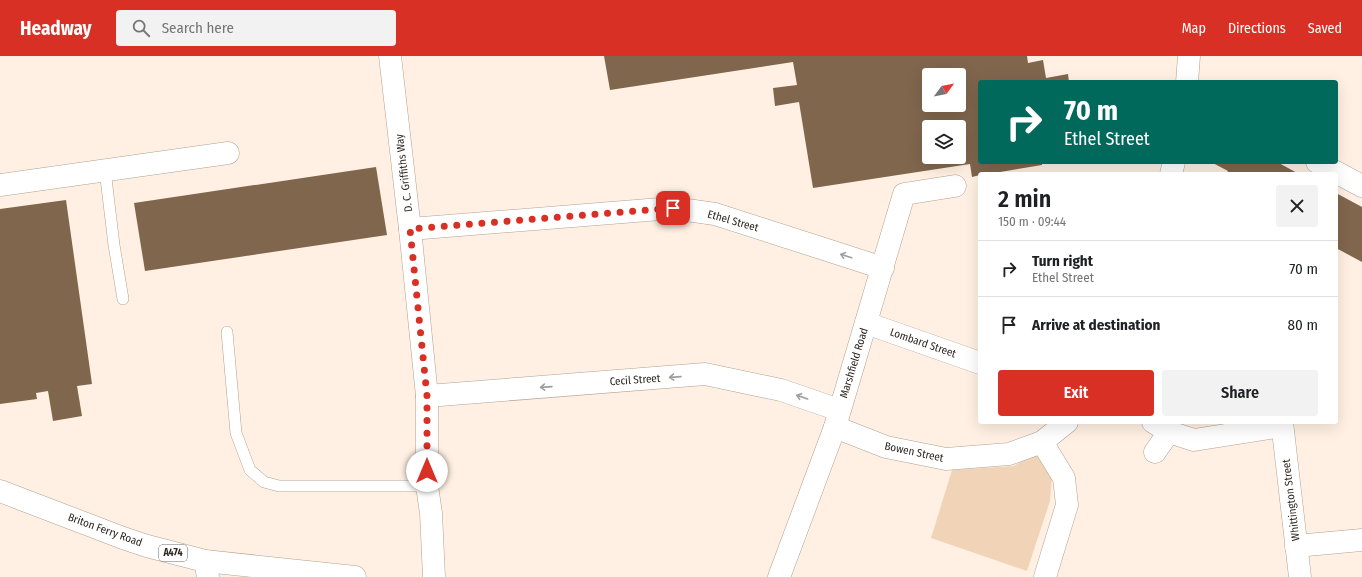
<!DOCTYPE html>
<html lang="en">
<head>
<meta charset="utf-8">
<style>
	:root { --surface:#fff; --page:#f2f2f2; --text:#202124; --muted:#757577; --line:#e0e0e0; --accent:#d93025 }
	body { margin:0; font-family:"Fira Sans Condensed",sans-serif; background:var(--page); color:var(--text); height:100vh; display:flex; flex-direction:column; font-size:15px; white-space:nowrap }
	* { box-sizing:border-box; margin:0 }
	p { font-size:13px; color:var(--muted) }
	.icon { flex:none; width:22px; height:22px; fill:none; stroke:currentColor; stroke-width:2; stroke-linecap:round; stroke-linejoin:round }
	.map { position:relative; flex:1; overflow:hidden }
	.panel { position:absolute; left:978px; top:116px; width:360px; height:252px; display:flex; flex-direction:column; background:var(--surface); border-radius:4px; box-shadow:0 4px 16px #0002 }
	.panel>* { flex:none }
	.hud { position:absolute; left:978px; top:24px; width:360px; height:84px; border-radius:4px; box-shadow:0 4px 16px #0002; background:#00695c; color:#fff; overflow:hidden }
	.needle { width:26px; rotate:58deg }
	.tools { position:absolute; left:922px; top:12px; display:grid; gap:8px }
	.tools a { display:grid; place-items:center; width:44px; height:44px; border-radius:4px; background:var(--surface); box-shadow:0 4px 16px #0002; font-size:20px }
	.pin { position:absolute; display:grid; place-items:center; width:34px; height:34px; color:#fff; margin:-17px; border-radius:8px; box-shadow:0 2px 6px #0006 }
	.me { position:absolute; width:44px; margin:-22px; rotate:0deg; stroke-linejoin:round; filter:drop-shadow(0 0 3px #0008) }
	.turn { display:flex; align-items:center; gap:14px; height:84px; padding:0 20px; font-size:18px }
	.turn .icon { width:52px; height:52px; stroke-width:2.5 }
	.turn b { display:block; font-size:28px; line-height:34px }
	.round { display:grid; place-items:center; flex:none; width:42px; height:42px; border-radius:4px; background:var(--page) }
	.summary { display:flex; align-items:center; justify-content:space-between; height:68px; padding:0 20px }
	h1 { font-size:24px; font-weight:600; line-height:30px }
	.action { display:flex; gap:8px; margin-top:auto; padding:8px 20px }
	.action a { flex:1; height:46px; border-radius:4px; background:var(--accent); color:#fff; font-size:16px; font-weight:600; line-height:46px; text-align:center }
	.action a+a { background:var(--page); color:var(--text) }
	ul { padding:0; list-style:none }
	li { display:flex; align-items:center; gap:12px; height:56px; padding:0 20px; border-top:1px solid var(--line) }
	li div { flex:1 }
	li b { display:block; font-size:15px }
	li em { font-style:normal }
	header { display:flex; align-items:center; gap:24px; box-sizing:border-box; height:56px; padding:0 20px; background:var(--accent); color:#fff }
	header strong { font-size:19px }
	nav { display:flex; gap:22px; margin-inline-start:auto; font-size:14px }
	.search { width:280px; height:36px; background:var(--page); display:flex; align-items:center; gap:10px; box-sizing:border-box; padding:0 14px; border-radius:4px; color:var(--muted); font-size:15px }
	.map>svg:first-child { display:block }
	.green { fill:#f1d4b8 }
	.building { fill:#80664d; fill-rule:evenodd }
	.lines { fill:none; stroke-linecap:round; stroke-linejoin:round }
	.service-casing { stroke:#b1a191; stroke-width:12 }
	.minor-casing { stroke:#b1a191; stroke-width:23 }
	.primary-casing { stroke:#b1a191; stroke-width:23 }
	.service { stroke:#fff; stroke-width:11 }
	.minor { stroke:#fff; stroke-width:22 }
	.primary { stroke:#fff; stroke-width:22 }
	.oneway { stroke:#a19e9c }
	.route { stroke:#d93025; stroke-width:7; stroke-dasharray:0 12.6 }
	.labels { text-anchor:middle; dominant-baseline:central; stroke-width:4; stroke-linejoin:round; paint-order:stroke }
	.shield { fill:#fff; stroke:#6d6864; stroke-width:1 }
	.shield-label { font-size:10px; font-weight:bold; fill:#2e2822 }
	.street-label { font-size:11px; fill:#2e2822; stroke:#fff }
</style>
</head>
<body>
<header>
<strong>Headway</strong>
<div class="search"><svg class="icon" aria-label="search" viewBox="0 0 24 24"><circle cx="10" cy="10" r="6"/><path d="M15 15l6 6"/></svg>Search here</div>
<nav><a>Map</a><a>Directions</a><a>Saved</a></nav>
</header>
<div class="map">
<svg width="1362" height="521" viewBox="0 0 1362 521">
	<rect width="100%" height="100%" fill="#fff0e3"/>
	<path class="green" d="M1037 396 1052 421 1050 445 1027 515 931 482 952 414 1014 410Z"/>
	<g class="building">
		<path d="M604 0H1027L1028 7 1043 4 1046 22 1068 18 1069 26H980V106H1042V109L988 118H980V119L972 121 970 108 813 132 799 46 775 50 773 32 797 29 793 6 610 34ZM929 19H959V49H929ZM929 71H959V101H929Z"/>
		<path d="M1211 106H1277L1299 118H1226L1228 115Z"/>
		<path d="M376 111 387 179 145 215 134 147Z"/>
		<path d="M1336 137 1362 151V206L1336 192Z"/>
		<path d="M66 144 92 328 77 330 82 360 53 365 48 335 36 337 37 343 0 348V153Z"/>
	</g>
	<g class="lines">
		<g class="service-casing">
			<g id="service">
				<path d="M105 114 114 189 123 243"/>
				<path d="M227 276 236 377 250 414 264 426 279 430H427"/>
			</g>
		</g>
		<g class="minor-casing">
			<g id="minor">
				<path d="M390 0 410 173 427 340V430L431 457 434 521"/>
				<path d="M1187 26 1189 0"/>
				<path d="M1317 106 1362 130"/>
				<path d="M1171 118 1174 106"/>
				<path d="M0 129 228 97"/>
				<path d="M410 173 673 152 715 158 883 212"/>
				<path d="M866 267 980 307"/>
				<path d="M427 340 705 318 781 334 839 354"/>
				<path d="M1153 366 1169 376 1194 384 1282 370"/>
				<path d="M1282 366 1300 521"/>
				<path d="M835 371 886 391 946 403 1009 398 1042 386 1067 366"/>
				<path d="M1042 386 1064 422 1067 449 1045 521"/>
				<path d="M1155 396 1169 376"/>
				<path d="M1296 490 1362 484"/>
				<path d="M205 505 208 521"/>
				<path d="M779 521 835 371 904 138 955 130"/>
			</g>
		</g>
		<g class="primary-casing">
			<path id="primary" d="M0 435 123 482 147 490 205 505 355 521"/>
		</g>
		<use href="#service" class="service"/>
		<use href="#minor" class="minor"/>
		<use href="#primary" class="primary"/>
	</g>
	<defs><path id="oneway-shaft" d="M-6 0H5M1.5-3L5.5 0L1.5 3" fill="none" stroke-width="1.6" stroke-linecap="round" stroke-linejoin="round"/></defs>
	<g class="oneway">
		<use href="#oneway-shaft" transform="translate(846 200) rotate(-162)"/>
		<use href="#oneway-shaft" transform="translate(675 321) rotate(176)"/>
		<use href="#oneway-shaft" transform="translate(546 331) rotate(176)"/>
		<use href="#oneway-shaft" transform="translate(802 341) rotate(-161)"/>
	</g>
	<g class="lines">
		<path class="route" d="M427 415V340L410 173 673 152"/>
	</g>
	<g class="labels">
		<rect class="shield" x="159" y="489" width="28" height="16" rx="3"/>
		<g class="shield-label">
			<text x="173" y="497">A474</text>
		</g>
		<g class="street-label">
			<text transform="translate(404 117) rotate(-97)">D. C. Griffiths Way</text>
			<text transform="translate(733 165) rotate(16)">Ethel Street</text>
			<text transform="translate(923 287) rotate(19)">Lombard Street</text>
			<text transform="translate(854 307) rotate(-73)">Marshfield Road</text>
			<text transform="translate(635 324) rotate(-4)">Cecil Street</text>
			<text transform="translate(914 396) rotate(12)">Bowen Street</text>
			<text transform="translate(1291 444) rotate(-97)">Whittington Street</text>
			<text transform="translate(105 474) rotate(20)">Briton Ferry Road</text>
		</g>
	</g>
</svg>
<div class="tools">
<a><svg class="needle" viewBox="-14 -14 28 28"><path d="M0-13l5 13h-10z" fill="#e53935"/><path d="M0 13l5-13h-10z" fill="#757577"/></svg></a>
<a><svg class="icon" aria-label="layers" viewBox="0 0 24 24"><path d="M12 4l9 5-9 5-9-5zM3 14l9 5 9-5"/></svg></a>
</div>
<div class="pin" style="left:673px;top:152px;background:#d93025"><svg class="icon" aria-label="arrive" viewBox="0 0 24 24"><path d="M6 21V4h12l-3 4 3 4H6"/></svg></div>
<svg class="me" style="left:427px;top:415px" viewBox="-20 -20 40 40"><circle r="19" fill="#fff"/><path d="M0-13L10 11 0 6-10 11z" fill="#d93025"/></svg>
<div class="hud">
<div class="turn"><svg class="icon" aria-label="right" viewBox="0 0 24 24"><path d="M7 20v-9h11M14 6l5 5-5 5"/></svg><div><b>70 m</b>Ethel Street</div></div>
</div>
<section class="panel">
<div class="summary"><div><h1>2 min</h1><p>150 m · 09:44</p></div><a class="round"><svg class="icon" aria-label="close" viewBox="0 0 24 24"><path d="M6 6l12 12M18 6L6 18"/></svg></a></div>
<ul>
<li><svg class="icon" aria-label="right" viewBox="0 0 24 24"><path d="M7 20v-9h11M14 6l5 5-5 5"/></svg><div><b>Turn right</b><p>Ethel Street</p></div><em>70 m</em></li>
<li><svg class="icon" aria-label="arrive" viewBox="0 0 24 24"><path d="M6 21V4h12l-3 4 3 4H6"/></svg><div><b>Arrive at destination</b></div><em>80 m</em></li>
</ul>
<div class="action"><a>Exit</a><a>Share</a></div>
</section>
</div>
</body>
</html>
